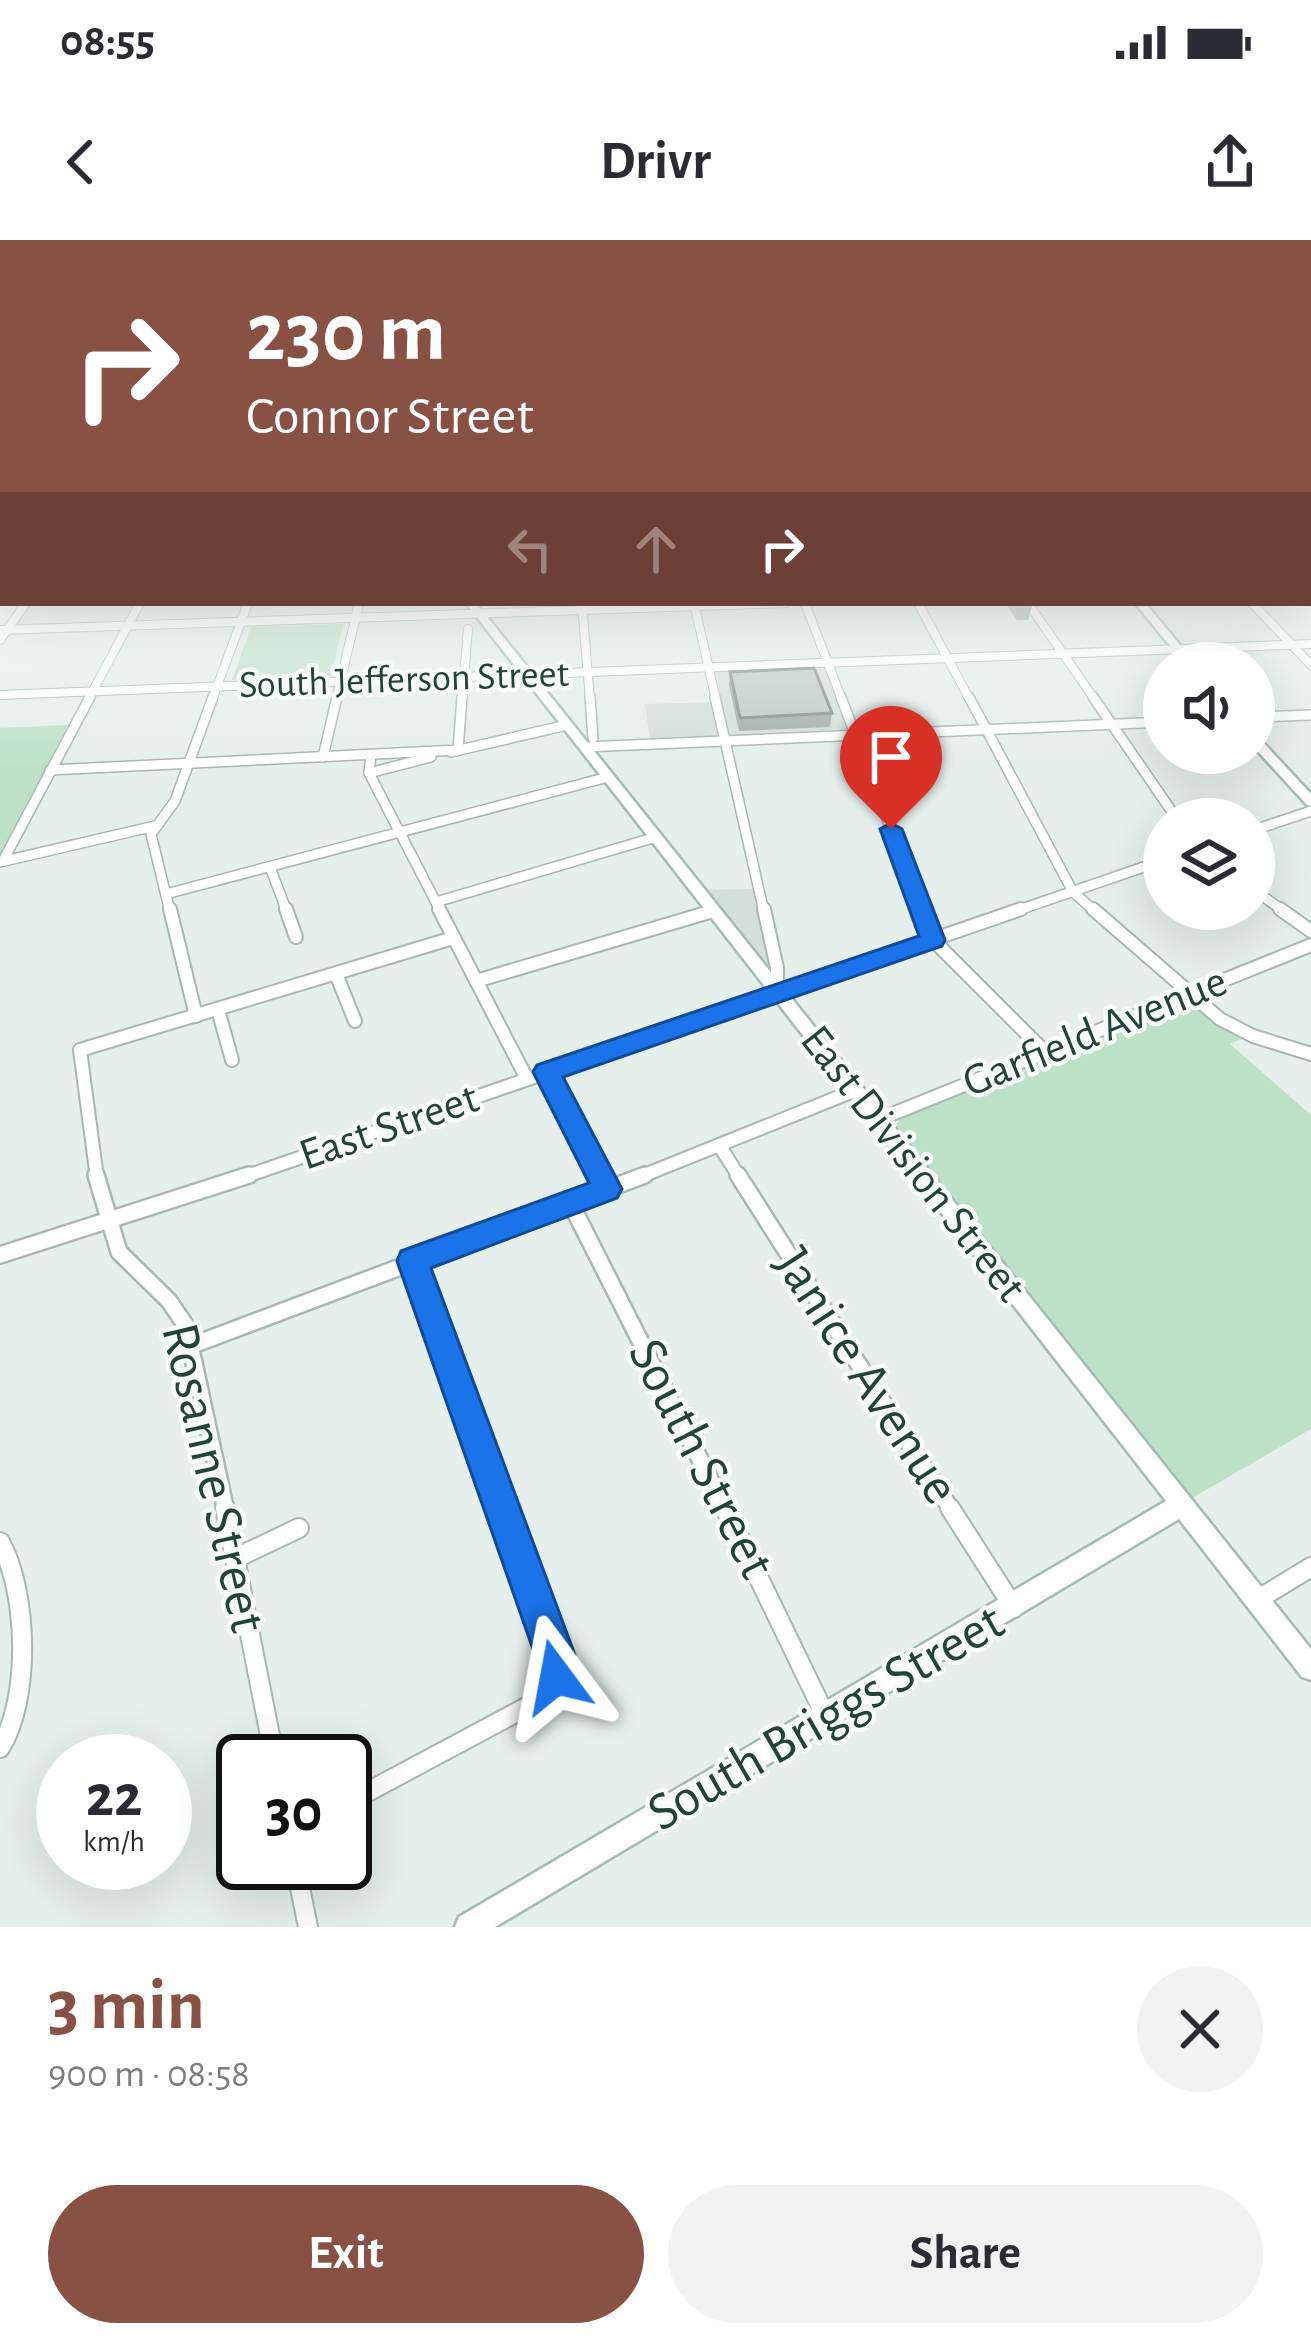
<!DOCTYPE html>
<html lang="en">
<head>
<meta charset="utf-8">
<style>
	:root { --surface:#fff; --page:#f2f2f3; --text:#2b2b33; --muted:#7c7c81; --accent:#885144 }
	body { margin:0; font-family:"Alegreya Sans",sans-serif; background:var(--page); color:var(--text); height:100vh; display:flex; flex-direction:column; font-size:45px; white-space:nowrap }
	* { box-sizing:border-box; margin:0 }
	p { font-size:39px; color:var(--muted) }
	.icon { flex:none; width:66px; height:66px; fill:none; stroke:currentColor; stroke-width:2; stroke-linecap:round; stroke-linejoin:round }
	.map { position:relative; height:1687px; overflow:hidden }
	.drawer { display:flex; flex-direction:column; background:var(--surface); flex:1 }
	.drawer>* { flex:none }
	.guide { position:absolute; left:0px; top:0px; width:1311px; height:366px; box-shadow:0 12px 48px #0002; background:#885144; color:#fff; overflow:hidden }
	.fabs { position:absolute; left:1143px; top:402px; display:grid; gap:24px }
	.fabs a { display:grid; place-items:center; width:132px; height:132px; border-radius:50%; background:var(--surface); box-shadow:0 12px 48px #0002; font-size:60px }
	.speed { position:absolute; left:36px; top:1494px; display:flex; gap:24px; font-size:60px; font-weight:700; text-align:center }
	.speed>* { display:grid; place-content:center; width:156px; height:156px; border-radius:50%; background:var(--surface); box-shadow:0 12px 48px #0002; line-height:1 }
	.speed small { font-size:30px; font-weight:400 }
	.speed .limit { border:6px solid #111; border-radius:18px; background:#fff; color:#111 }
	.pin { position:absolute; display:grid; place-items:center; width:102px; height:102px; color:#fff; margin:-123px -51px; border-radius:50% 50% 50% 0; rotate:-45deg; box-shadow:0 0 12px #0007 }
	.pin .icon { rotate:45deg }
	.me { position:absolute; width:132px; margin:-66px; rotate:347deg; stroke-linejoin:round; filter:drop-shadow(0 0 9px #0008) }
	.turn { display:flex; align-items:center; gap:42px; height:252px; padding:0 48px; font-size:54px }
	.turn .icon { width:156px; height:156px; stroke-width:2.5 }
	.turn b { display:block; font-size:84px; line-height:102px }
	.lanes { display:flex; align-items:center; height:114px; padding:0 48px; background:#0003; justify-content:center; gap:60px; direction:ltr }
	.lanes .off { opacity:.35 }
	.round { display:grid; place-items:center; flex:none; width:126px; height:126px; border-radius:63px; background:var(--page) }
	.headline { display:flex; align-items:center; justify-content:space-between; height:204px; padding:0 48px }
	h1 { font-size:72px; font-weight:700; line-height:90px; color:var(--accent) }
	.button { display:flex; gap:24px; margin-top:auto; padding:24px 48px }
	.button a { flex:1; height:138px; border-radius:72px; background:var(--accent); color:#fff; font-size:48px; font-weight:700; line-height:138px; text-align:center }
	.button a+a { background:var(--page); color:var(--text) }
	.status { display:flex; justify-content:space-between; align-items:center; height:84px; padding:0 60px; background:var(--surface); direction:ltr }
	.status svg { height:33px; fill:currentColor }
	header { display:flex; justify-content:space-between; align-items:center; height:156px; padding:0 48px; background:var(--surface); font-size:54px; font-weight:700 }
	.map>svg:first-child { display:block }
	.built { fill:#d3dfda }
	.green { fill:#bde1c7 }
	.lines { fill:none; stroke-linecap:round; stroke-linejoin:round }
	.street-far4-casing { stroke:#a7b8b2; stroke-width:10 }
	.street-far3-casing { stroke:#a7b8b2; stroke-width:12 }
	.street-far2-casing { stroke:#a7b8b2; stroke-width:16 }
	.street-far1-casing { stroke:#a7b8b2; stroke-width:20 }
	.street-casing { stroke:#a7b8b2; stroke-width:22 }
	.secondary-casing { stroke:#a3bcb3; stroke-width:5 }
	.street-far4 { stroke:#fff; stroke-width:8 }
	.street-far3 { stroke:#fff; stroke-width:9 }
	.street-far2 { stroke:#fff; stroke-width:12 }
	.street-far1 { stroke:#fff; stroke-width:15 }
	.street { stroke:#fff; stroke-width:18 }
	.secondary { fill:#fff; fill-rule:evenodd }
	.wall { fill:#a0aea9 }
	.building { fill:#bacac4; stroke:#828d89; stroke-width:3 }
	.route { fill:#1a73e8; stroke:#114b97; stroke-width:3 }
	.labels { text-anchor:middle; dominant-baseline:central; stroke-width:9; stroke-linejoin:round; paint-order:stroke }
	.far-street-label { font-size:39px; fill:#23433a; stroke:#f6fbf9 }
	.street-label { font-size:45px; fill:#23433a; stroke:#f6fbf9 }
	.near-street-label { font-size:54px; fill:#23433a; stroke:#f6fbf9 }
</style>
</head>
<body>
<div class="status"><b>08:55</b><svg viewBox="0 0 49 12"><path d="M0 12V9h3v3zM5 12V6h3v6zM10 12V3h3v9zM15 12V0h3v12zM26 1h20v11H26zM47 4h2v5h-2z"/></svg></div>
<header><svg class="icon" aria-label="back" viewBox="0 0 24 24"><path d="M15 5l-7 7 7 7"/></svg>Drivr<svg class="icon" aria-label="share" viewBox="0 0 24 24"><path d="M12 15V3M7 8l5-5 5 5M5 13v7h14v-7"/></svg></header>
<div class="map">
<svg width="1311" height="1687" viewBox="0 0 1311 1687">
	<rect width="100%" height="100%" fill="#e5efeb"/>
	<g class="built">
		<path d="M825 425 849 492 650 501 645 464 722 462 715 429Z"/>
		<path d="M764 649 780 722H759L702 650Z"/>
	</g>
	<g class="green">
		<path d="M343 384 331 436 232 440 251 387Z"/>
		<path d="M68 485 5 607 0 616V488Z"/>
		<path d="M1182 763 1195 765 1245 797 1230 804 1311 875V1189L1187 1261 895 885 905 875Z"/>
	</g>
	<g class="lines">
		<g class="street-far4-casing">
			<g id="street-far4">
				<path d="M694 363 716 460"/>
				<path d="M805 363 842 460"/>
				<path d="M918 363 970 460"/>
				<path d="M1028 363 1095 460"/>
				<path d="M1252 363 1311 425"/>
				<path d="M582 364 590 460"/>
				<path d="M0 390 786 363"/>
				<path d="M0 400 26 363"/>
				<path d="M0 455 1311 404"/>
				<path d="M88 460 140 363"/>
				<path d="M212 460 248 363"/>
				<path d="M336 460 359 363"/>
				<path d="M462 460 468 389"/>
			</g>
		</g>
		<g class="street-far3-casing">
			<g id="street-far3">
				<path d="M590 457 593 498"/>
				<path d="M715 457 764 672"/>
				<path d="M841 457 922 672"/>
				<path d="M969 457 1073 652 1096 672"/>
				<path d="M1093 457 1177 579"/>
				<path d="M1254 477 1311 475"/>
				<path d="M585 507 1164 482"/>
				<path d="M451 512 567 485"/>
				<path d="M371 515 369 533 441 672"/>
				<path d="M323 517 337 457"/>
				<path d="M50 530 458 510 462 457"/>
				<path d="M369 533 431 517"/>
				<path d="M1254 590 1311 571"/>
				<path d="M3 621 90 457"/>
				<path d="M0 622 155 586"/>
				<path d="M270 627 287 672"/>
				<path d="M1254 650 1285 672"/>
				<path d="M166 654 608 537"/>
				<path d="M436 662 656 597"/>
				<path d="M170 672 151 594 175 561 213 457"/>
				<path d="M1013 672 1164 620"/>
			</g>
		</g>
		<g class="street-far2-casing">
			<g id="street-far2">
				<path d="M170 669 196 776"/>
				<path d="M286 669 296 697"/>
				<path d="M439 669 527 839"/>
				<path d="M764 669 777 728V752"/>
				<path d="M921 669 933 700 1046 813"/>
				<path d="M1093 669 1220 779 1253 796 1311 814"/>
				<path d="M1280 669 1311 691"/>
				<path d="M336 734 355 781"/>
				<path d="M476 741 713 671"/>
				<path d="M218 770 232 820"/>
				<path d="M547 832 601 938"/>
				<path d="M880 879 1311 705"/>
				<path d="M719 905 740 938"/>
				<path d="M97 938 80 810 453 698"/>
				<path d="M241 938 1021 669"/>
				<path d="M637 938 856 850"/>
			</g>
		</g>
		<g class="street-far1-casing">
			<g id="street-far1">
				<path d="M96 935 119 1012 169 1061 186 1086 226 1271"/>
				<path d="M600 935 607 949"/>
				<path d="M738 935 952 1271"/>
				<path d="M571 964 726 1271"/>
				<path d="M0 1015 249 935"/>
				<path d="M412 1021 503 1271"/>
				<path d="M193 1105 645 935"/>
			</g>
		</g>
		<g class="street-casing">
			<g id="street">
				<path d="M225 1268 275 1521"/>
				<path d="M725 1268 826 1477"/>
				<path d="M950 1268 1014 1368"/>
				<path d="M0 1302C28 1352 31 1459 0 1508"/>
				<path d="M236 1318 299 1288"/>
				<path d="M1257 1360 1311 1327"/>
				<path d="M345 1564 549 1455 556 1437 555 1415 502 1268"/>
				<path d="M295 1623 308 1687"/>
			</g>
		</g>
		<g class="secondary-casing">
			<g id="secondary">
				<path d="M466 363H476L1311 1409V1440L1302 1437 1179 1279 495 1687H455L459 1677 1166 1261Z"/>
				<path d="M1135 363H1145L1195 423H1184Z"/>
				<path d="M1254 496 1258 497 1311 554V566L1307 565 1254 507Z"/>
			</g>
		</g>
		<use href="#street-far4" class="street-far4"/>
		<use href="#street-far3" class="street-far3"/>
		<use href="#street-far2" class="street-far2"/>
		<use href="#street-far1" class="street-far1"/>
		<use href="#street" class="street"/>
		<use href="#secondary" class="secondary"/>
	</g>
	<g class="wall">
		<path d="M1005 363H1033L1028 380H1017Z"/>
		<path d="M730 432 832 473 830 487 739 491 729 445Z"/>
	</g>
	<path class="building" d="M814 428 832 473 740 478 730 432Z"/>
	<linearGradient id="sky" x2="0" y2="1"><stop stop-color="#83bee1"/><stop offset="0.55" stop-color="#f3f8f6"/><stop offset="1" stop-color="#f3f8f6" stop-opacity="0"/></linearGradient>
	<rect width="1311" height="526" fill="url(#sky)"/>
	<path class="route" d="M891 583 902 589 945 700 942 706 563 837 622 949 617 958 431 1028 575 1415 576 1437 570 1451 556 1457 541 1451 535 1415 397 1021 401 1011 589 943 533 832 537 825 919 696 880 589Z"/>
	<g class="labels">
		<g class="far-street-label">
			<text transform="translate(404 440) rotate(-2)">South Jefferson Street</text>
		</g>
		<g class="street-label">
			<text transform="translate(1095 792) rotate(-22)">Garfield Avenue</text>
			<text transform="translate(389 887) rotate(-19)">East Street</text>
			<text transform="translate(913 924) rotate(52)">East Division Street</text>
		</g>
		<g class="near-street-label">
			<text transform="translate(866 1136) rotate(57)">Janice Avenue</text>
			<text transform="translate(701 1219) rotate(63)">South Street</text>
			<text transform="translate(213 1238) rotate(77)">Rosanne Street</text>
			<text transform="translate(826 1478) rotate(-30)">South Briggs Street</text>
		</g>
	</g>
</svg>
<div class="fabs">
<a><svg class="icon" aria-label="sound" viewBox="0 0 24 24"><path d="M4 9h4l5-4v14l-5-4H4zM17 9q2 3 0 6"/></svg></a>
<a><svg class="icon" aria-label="layers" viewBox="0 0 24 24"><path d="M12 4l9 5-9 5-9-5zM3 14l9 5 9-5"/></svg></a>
</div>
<div class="speed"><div>22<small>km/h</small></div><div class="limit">30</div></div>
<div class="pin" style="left:891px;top:589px;background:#d93025"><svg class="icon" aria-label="arrive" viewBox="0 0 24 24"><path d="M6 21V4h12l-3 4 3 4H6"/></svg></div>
<svg class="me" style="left:556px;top:1437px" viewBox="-20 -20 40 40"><path d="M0-17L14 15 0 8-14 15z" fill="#1a73e8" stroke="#fff" stroke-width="4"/></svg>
<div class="guide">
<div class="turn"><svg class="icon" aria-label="right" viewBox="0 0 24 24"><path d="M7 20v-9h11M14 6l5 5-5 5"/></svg><div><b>230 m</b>Connor Street</div></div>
<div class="lanes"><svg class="icon off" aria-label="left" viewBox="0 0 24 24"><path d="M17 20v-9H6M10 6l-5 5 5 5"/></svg><svg class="icon off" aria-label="ahead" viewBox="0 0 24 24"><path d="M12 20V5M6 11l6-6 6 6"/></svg><svg class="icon" aria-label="right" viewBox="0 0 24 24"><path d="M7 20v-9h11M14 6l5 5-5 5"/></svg></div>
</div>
</div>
<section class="drawer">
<div class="headline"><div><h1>3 min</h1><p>900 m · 08:58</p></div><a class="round"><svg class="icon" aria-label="close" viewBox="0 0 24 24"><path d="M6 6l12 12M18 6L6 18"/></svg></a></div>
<div class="button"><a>Exit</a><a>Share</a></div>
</section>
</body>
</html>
